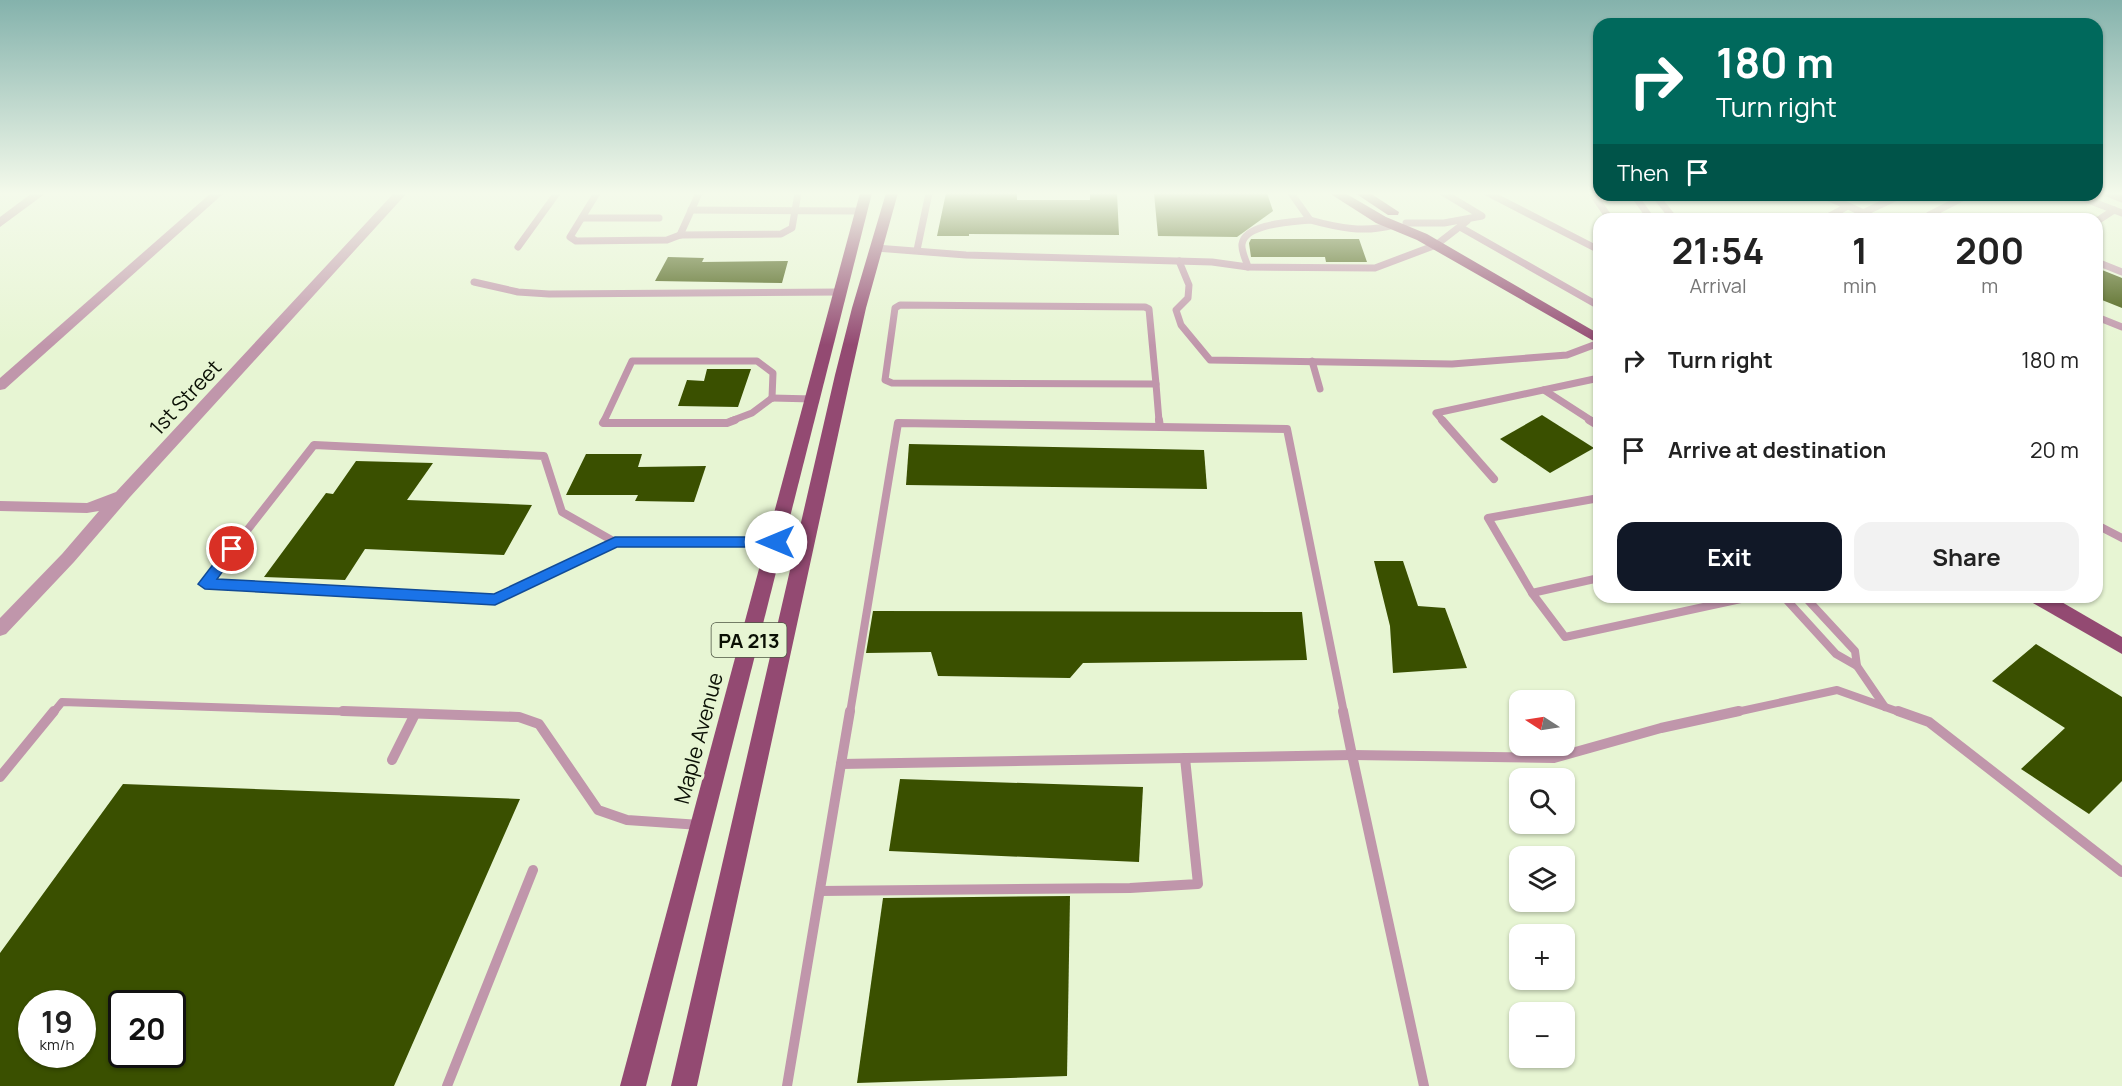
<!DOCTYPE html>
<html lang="en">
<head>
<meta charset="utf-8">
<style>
	:root { --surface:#fff; --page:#f2f2f2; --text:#222; --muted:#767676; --accent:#111827 }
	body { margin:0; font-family:Manrope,sans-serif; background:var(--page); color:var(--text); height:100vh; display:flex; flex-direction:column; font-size:22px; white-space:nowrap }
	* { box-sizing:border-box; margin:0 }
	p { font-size:20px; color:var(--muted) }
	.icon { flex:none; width:33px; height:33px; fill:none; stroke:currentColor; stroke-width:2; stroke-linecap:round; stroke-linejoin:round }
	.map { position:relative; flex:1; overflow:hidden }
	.side { position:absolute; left:1593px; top:213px; width:510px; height:390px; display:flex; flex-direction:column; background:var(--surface); border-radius:18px; box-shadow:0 2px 4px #0004 }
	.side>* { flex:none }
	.top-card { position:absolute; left:1593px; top:18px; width:510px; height:183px; border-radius:18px; box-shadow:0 2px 4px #0004; background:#00695c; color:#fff; overflow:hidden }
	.needle { width:39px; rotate:282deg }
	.tools { position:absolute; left:1509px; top:690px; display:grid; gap:12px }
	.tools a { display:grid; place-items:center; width:66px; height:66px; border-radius:12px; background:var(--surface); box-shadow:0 2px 4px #0004; font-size:30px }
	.speed { position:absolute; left:18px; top:990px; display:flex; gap:12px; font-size:30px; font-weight:700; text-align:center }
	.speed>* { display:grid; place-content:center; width:78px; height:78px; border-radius:50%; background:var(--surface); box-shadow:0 2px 4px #0004; line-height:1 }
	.speed small { font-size:15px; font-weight:400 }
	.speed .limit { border:3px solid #111; border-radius:9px; background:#fff; color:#111 }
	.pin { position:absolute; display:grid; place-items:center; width:51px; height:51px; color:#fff; margin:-26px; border:3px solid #fff; border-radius:50%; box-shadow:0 2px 6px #0007 }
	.me { position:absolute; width:66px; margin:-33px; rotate:270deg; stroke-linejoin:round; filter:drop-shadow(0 0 4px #0008) }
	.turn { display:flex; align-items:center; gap:21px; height:126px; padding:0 24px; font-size:27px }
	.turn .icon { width:78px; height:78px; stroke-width:2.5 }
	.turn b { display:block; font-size:42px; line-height:51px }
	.then { display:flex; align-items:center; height:57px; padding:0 24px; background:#0003; gap:12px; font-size:22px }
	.eta { display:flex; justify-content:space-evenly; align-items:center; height:102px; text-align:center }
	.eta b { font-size:36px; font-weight:700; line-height:42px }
	.primary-button { display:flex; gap:12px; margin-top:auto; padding:12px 24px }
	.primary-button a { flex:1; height:69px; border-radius:18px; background:var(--accent); color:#fff; font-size:24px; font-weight:700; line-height:69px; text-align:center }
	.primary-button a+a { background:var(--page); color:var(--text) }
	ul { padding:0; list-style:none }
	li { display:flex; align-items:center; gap:18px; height:90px; padding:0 24px }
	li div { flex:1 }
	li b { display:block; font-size:22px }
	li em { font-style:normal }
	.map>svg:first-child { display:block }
	.building { fill:#3a5000; fill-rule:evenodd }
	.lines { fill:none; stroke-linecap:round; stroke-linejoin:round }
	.lane-far2 { stroke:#c096ab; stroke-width:7 }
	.lane-far1 { stroke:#c096ab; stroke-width:8 }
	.lane { stroke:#c096ab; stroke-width:10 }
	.street { fill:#c096ab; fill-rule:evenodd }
	.primary { fill:#934a72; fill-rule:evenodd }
	.route { fill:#1a73e8; stroke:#114b97; stroke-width:1.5 }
	.labels { text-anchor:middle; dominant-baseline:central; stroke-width:6; stroke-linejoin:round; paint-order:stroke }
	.shield { fill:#e7f5d3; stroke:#4d5543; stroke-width:1.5 }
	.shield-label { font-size:20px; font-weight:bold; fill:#0b1005 }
	.street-label { font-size:21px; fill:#0b1005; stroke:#e7f5d3 }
</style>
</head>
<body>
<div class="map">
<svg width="2122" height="1086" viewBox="0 0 2122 1086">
	<rect width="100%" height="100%" fill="#e7f5d3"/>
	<g class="building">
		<path d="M946 193H1017V200H1090V193H1117L1119 235 969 234V236H937Z"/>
		<path d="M1154 193H1267L1273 211 1237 237 1158 236Z"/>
		<path d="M1251 239H1359L1367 262H1326L1325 257H1251L1249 243Z"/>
		<path d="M668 257 704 258 702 262 788 261 782 283 655 281Z"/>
		<path d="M2097 268 2122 278V308L2097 298Z"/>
		<path d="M707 369H751L738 407 678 406 687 380 704 381Z"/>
		<path d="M1542 415 1594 448 1550 473 1500 439Z"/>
		<path d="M909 444 1204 450 1207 489 906 485Z"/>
		<path d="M586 454H642L638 467 706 466 694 502 635 501 638 495H566Z"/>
		<path d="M356 461 433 463 407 500 532 505 504 555 365 549 345 580 264 577 326 493 333 494Z"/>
		<path d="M1374 561H1403L1418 606 1445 608 1467 668 1393 673 1390 626Z"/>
		<path d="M873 611 1302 612 1307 660 1083 663 1070 678 938 676 931 652 866 653Z"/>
		<path d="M2036 644 2122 697V781L2089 814 2021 769 2065 728 1992 681Z"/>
		<path d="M900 779 1143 787 1139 862 889 851Z"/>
		<path d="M123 784 520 799 394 1086H0V953ZM32 1004H82V1054H32ZM122 1004H172V1054H122Z"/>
		<path d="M1070 896 1067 1076 857 1083 883 898Z"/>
	</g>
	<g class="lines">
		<g class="lane-far2">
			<path d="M597 193 570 237 576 241 667 240 680 235 781 234 792 228 798 193"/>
			<path d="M1291 193 1310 220C1339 228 1364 233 1394 225"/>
			<path d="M1488 193 1599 250"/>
			<path d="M1592 193 1610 219"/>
			<path d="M2107 193 2122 199"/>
			<path d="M1634 195 1651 219"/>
			<path d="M1655 195 1674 219"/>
			<path d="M1822 195 1848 206 1824 219"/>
			<path d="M2075 195 2122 213"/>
			<path d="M1848 206 1877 219"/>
			<path d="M691 210 862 211"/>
			<path d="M1863 213 1901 195"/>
			<path d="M582 218H659"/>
			<path d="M1935 219 1929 215 1968 195"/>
			<path d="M2097 221 2114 210"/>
			<path d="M1406 223H1444L1482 216 1444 193"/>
			<path d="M1460 227 1599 306"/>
			<path d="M680 235 699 193"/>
			<path d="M518 247 557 193"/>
			<path d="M876 248 966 255 1212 262 1248 267 1375 268 1436 245 1467 221"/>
			<path d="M917 250 929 193"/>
			<path d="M1179 261 1189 285 1188 298 1176 310 1181 325 1210 360 1452 364 1567 355 1599 343"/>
			<path d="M2097 262 2122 272"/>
			<path d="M1248 267C1246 260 1241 251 1242 244 1245 223 1294 222 1310 220"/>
			<path d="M474 282 518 292 549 294 840 292"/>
			<path d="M900 305 1145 307 1149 309 1156 384 892 383 885 380 895 308Z"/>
			<path d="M2097 317 2122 327"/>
			<path d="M1312 361 1320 389"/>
			<path d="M1156 384 1159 421"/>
			<path d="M1544 390 1592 421"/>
			<path d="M772 398 813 399"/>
			<path d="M604 421 632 361H757L773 373 772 398"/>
			<path d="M731 421 752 413 772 398"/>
			<path d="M1443 421 1436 413 1599 378"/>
		</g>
		<g class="lane-far1">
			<path d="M605 420 603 423H727L735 420"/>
			<path d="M1159 420 1160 427"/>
			<path d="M1442 420 1494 479"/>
			<path d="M1589 420 1599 426"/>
			<path d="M314 445 544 456 562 512 615 542 495 600 205 584Z"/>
			<path d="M2097 525 2122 538"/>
			<path d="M615 542H775"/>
			<path d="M1599 578 1532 593 1565 637 1750 597"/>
			<path d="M1532 593 1488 518 1599 498"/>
			<path d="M1784 597 1836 654 1857 666 1885 707"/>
			<path d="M1805 597 1855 651 1857 666"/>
			<path d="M53 713 62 702 389 713"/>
			<path d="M850 713 898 423 1287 429 1344 713"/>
			<path d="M1732 713 1837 690 1902 713"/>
		</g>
		<g class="lane">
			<path d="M343 711 519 717 539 724 598 810 627 820 700 825"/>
			<path d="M850 711 841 764 1352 755"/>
			<path d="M1343 711 1352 755"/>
			<path d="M1898 711 1929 722 2122 872"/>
			<path d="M1352 755 1554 758 1661 728 1739 711"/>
			<path d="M1352 755 1424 1086"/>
			<path d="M392 760 415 714"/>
			<path d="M0 777 54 711"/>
			<path d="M820 891 1130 888 1198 884 1185 758"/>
			<path d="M447 1086 533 870"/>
			<path d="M787 1086 841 764"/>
		</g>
		<g class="street">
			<path d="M32 193H46L0 227V217Z"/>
			<path d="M211 193H224L5 389 0 390V378Z"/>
			<path d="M394 193H407L130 497 74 562 6 634 0 636V618L62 554 99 511 87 513 0 511V501L87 503 116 492Z"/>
		</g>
		<g class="primary">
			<path d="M860 193H872L646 1086H620Z"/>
			<path d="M886 193H898L866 308 851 375 697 1086H671L835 375 852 308Z"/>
			<path d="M1329 193H1345L1386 217 1427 234 1599 334V344L1417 240 1376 223Z"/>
			<path d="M1355 193H1370L1399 212 1398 215H1388Z"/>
			<path d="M2029 597H2053L2122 637V654L2031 602Z"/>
		</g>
	</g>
	<linearGradient id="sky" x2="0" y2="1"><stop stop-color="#84b2ac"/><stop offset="0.56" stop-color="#f4faeb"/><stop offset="1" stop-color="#f4faeb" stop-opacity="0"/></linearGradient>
	<rect width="2122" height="345" fill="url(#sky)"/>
	<path class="route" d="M615 537H776L782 542 776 547H617L495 605 205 589 198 584 228 545 232 544 239 549 217 579 494 594Z"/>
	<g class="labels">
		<rect class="shield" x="711.5" y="623" width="75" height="34" rx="4.5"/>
		<g class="shield-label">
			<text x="749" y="640">PA 213</text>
		</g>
		<g class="street-label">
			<text transform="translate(185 397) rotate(-47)">1st Street</text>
			<text transform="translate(698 738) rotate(-75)">Maple Avenue</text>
		</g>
	</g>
</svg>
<div class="tools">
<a><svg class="needle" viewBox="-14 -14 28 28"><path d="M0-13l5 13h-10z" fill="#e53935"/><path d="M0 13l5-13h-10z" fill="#767676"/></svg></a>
<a><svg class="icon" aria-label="search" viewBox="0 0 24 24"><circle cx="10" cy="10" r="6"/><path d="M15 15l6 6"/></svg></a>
<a><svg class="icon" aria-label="layers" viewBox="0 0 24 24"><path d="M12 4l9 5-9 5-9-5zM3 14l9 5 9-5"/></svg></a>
<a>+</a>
<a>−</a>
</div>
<div class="speed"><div>19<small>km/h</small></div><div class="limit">20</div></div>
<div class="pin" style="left:232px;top:549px;background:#d93025"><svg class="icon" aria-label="arrive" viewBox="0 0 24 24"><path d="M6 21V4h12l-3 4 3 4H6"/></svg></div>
<svg class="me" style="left:776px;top:542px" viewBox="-20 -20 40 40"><circle r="19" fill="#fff"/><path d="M0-13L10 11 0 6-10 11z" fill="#1a73e8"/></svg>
<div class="top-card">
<div class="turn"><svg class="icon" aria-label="right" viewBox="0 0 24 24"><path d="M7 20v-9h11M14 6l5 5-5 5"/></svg><div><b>180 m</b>Turn right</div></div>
<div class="then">Then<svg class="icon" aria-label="arrive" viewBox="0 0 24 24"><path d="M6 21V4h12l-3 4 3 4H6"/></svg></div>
</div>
<section class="side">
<div class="eta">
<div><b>21:54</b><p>Arrival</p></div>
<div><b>1</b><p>min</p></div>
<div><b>200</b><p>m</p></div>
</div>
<ul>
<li><svg class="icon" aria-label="right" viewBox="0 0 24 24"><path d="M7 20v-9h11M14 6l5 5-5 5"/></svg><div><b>Turn right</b></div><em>180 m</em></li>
<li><svg class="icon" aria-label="arrive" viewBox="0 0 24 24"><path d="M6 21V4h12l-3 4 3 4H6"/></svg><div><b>Arrive at destination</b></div><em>20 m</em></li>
</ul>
<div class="primary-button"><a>Exit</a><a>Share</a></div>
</section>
</div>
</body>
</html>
